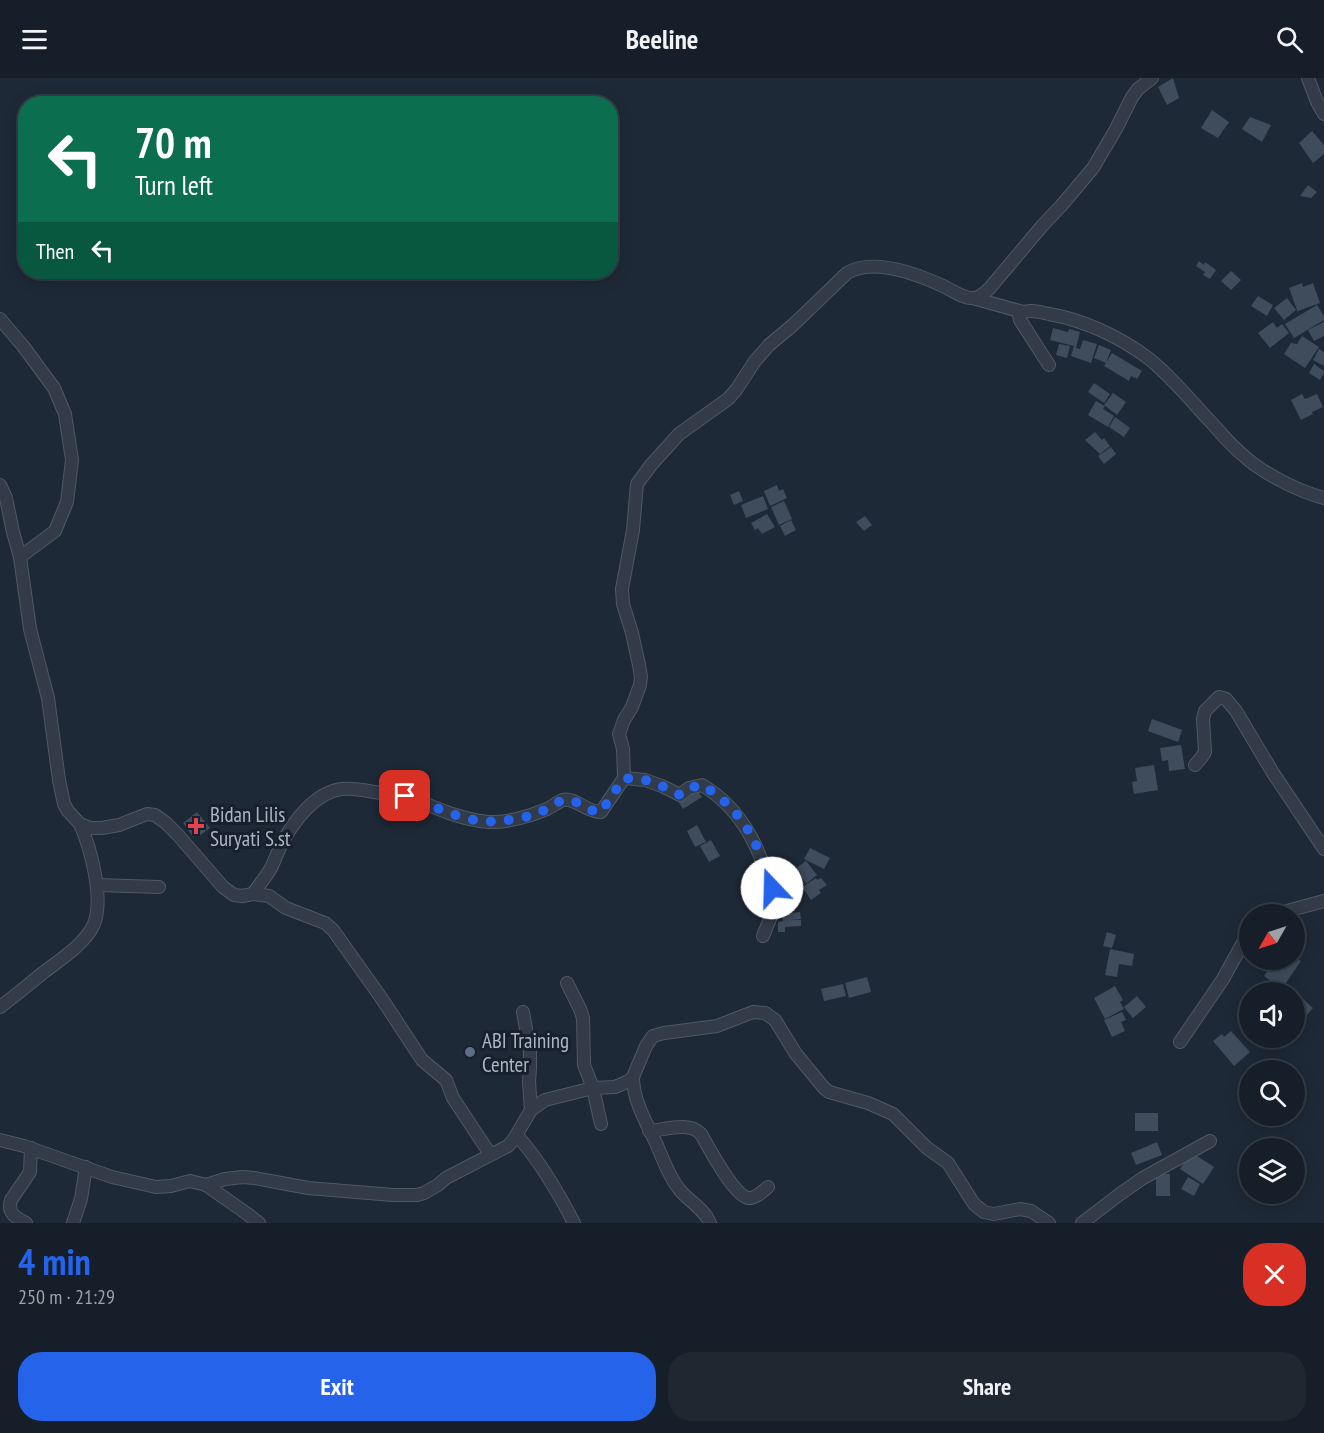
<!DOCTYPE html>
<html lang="en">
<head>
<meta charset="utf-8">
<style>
	:root { --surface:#161f29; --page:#1f2731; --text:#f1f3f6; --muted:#9ea2a8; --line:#353d46; --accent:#2563eb }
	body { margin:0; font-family:"PT Sans Narrow",sans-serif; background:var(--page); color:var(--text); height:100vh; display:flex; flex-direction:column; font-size:22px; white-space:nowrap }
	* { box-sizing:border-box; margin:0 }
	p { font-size:20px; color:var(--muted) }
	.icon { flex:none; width:33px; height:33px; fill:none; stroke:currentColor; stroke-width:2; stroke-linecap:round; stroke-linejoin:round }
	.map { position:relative; height:1145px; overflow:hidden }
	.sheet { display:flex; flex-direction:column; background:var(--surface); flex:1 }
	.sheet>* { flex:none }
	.top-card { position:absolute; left:18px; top:18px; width:600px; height:183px; border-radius:24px; box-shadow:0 3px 15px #0003,0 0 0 2px var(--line); background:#0b6e4f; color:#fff; overflow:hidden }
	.needle { width:39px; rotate:231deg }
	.tools { position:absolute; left:1239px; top:826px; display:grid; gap:12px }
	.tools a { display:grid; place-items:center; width:66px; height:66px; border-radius:50%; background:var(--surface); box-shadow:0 3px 15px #0003,0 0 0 2px var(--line); font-size:30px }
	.pin { position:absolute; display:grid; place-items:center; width:51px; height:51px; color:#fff; margin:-26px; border-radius:12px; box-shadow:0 3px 9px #0006 }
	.me { position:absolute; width:66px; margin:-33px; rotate:339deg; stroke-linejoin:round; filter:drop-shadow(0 0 4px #0008) }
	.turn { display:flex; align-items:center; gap:21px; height:126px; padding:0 18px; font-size:27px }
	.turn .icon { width:78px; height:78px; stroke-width:2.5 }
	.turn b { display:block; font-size:42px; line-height:51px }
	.then { display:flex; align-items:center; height:57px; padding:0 18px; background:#0003; gap:12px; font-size:22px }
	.round { display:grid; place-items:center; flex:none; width:63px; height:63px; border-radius:24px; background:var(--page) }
	.summary { display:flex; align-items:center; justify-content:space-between; height:102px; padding:0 18px }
	h1 { font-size:36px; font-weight:700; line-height:45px; color:var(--accent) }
	.action { display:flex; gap:12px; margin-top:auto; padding:12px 18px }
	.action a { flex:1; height:69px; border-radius:24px; background:var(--accent); color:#fff; font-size:24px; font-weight:700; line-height:69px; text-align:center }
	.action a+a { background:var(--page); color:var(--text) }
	header { display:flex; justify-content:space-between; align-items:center; height:78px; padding:0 18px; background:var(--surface); font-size:27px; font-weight:700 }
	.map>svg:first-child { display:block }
	.building { fill:#3f4c5c }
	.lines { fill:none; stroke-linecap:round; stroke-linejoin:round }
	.minor-casing { stroke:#4f5966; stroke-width:14 }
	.minor { stroke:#323b47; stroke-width:12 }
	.route { stroke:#2563eb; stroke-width:10; stroke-dasharray:0 18 }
	.health-dot { fill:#e0444e; stroke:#17202c; stroke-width:2 }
	.service-dot { fill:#5c6f8a; stroke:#17202c; stroke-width:2 }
	.labels { text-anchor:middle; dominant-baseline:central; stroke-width:6; stroke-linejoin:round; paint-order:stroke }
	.poi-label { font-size:21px; fill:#abb6c5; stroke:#17202c; text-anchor:start }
</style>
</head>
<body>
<header><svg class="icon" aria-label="menu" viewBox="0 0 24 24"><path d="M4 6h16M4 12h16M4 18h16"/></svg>Beeline<svg class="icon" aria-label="search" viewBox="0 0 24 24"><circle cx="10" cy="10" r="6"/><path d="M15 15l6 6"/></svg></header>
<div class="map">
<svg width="1324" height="1145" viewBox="0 0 1324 1145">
	<rect width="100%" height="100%" fill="#1e2937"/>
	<g class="building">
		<path d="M1173 0 1179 20 1167 27 1158 9Z"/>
		<path d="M1212 32 1229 44 1218 60 1201 50Z"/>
		<path d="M1250 39 1271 47 1262 64 1242 51Z"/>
		<path d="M1312 53 1324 67V76L1313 85 1299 65Z"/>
		<path d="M1308 107 1317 114 1311 120 1300 118Z"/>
		<path d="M1199 183 1204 187 1205 184 1216 192 1210 201 1203 197 1205 194 1196 188Z"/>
		<path d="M1231 193 1241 202 1231 212 1221 203Z"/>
		<path d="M1302 205 1303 209 1313 205 1320 225 1298 233V235L1289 210Z"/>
		<path d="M1258 218 1273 227 1267 238 1251 228Z"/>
		<path d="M1287 220 1296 232 1284 242 1274 230Z"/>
		<path d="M1317 227 1324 238V242L1294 260 1285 246Z"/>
		<path d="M1273 244 1277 250 1282 246 1289 255 1270 270 1258 255Z"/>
		<path d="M1324 244V258L1314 263 1308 252Z"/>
		<path d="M1053 250 1068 254 1069 251 1080 254 1076 270 1080 271 1083 262 1097 266 1091 285 1071 278 1074 268 1050 262Z"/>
		<path d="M1302 258 1319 269 1305 290 1284 276 1291 265 1297 266Z"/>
		<path d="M1059 266 1070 268 1067 280 1056 277Z"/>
		<path d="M1099 267 1111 272 1106 285 1094 280Z"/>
		<path d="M1319 271 1324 274V288L1313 282Z"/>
		<path d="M1112 275 1142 293 1137 301 1131 298 1129 303 1104 288Z"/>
		<path d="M1314 286 1324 293V295L1320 302 1309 295Z"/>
		<path d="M1094 305 1110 316 1104 325 1088 314Z"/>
		<path d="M1113 315 1126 324 1117 337 1104 327Z"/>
		<path d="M1302 316 1305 321 1317 316 1323 329 1312 334 1313 336 1301 342 1291 322Z"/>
		<path d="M1096 323 1105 328 1103 331 1114 338 1108 349 1088 337Z"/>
		<path d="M1115 339 1130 350 1124 359 1109 349Z"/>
		<path d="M1095 354 1102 362 1104 360 1110 368 1100 376 1085 362Z"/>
		<path d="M1111 369 1116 376 1104 386 1098 378Z"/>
		<path d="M777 407 779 413 783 411 787 420 770 428 764 413Z"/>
		<path d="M739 413 743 423 734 427 730 417Z"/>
		<path d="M763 418 768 431 746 440 741 427Z"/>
		<path d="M784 423 792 441 779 447 771 429Z"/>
		<path d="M767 436 775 449 762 456 758 450 755 452 751 445Z"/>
		<path d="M865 438 872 447 864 453 856 444Z"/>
		<path d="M791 442 796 452 785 458 780 448Z"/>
		<path d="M1152 641 1182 652 1178 664 1148 653Z"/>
		<path d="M1181 667 1185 691 1169 693 1168 682 1162 683 1160 670Z"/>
		<path d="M1154 687 1158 712 1134 716 1132 704 1137 703 1135 690Z"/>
		<path d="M695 709 702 719 683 731 676 720Z"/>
		<path d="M197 734 210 750 199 758 197 755 193 759 183 745Z"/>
		<path d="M697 747 706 764 695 769 687 753Z"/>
		<path d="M711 762 720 778 709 784 700 768Z"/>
		<path d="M810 770 830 780 824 791 804 781Z"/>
		<path d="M806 783 817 797 806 806 795 791Z"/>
		<path d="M794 789 797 801 787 803 784 791Z"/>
		<path d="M816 800 817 802 821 800 827 807 819 812 821 815 811 822 802 809Z"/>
		<path d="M796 802 799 812 795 813 797 818 785 822 792 821 795 831 781 836 773 811Z"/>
		<path d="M800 834 801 841 790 842H801V848L785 849V854H778V844L783 843 782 836Z"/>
		<path d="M1107 854 1116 857 1112 870 1103 868Z"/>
		<path d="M1110 871 1134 876 1132 888 1119 886 1117 899 1105 897Z"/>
		<path d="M1294 879 1301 883 1279 915H1268L1265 912 1271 903 1264 898 1276 882H1294Z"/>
		<path d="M867 899 871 914 849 920 845 905Z"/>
		<path d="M843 906 846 918 824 923 821 911Z"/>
		<path d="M1115 908 1123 922 1120 924 1124 931 1105 941 1094 920Z"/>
		<path d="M1137 918 1146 929 1133 940 1124 929Z"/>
		<path d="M1303 921 1313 930 1307 937 1296 928Z"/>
		<path d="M1122 934 1126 942 1121 944 1125 953 1112 959 1104 942Z"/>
		<path d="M1231 953 1250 974 1234 988 1213 963 1222 956 1224 959Z"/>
		<rect x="1135" y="1035" width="23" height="18"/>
		<path d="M1157 1064 1162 1077 1136 1087 1131 1075Z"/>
		<path d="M1191 1074 1214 1089 1203 1106 1180 1091Z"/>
		<rect x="1156" y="1096" width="14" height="22"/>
		<path d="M1188 1099 1200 1106 1194 1118 1181 1111Z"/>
	</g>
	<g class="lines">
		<g class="minor-casing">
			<g id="minor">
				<path d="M1308 0 1317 24 1324 36"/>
				<path d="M976 221 1023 234"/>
				<path d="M0 241 23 268 54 310 65 336 72 382 67 424 55 453 20 479"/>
				<path d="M1049 287 1020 242 1019 237C1027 230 1039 234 1049 236 1084 242 1120 259 1148 280 1170 297 1190 322 1209 342 1220 354 1231 368 1244 378 1262 395 1300 414 1324 420"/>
				<path d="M0 407 6 420 13 454 20 479 30 551 48 620 59 702 64 726 68 733 80 746 90 750H102L119 747 147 736 155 737 166 745 178 757 223 809 234 817 242 818 253 816 269 818 286 830 325 845 333 852 382 921 422 982 446 1002 453 1020 490 1076"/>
				<path d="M1195 687 1201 680 1205 674 1203 641 1205 633 1219 619 1226 621 1236 633 1273 695 1324 771"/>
				<path d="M624 700 645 702 662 708 680 717 689 710 702 707C746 733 762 777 776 824L774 831 763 858"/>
				<path d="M97 807 159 809"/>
				<path d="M253 816C258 808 266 799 271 790 275 782 278 773 282 765 294 743 315 714 342 711 352 710 363 712 374 714 386 716 403 715 415 721 437 731 463 742 489 744 506 745 531 738 547 731 552 729 557 724 563 722 575 719 586 734 601 734L624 700 623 671 619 656 624 642 632 629 640 607 641 599 639 587 632 555 623 526 622 511 633 452 637 406 651 387 679 356 728 321 736 312 755 283 769 267 793 247 847 195C874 179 917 196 943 208 952 212 964 221 973 220 980 220 984 215 989 211L1042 148 1061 128 1093 90 1116 51 1132 19 1138 11 1152 0"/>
				<path d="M1272 837 1324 823"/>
				<path d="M567 905 580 931 583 940 584 987 593 1010 601 1046"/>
				<path d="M0 929C15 918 29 906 44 894 60 882 86 865 94 846 104 820 91 771 80 746"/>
				<path d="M523 934 530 974V990L529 1004 531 1032"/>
				<path d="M1180 964 1223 901 1250 852"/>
				<path d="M633 999C633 1022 646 1044 656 1065 663 1081 668 1097 679 1111 688 1123 704 1130 710 1145"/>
				<path d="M649 1053C665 1052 689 1043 701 1056 709 1070 733 1116 748 1120 755 1121 763 1113 768 1109"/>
				<path d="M514 1061H520C542 1086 559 1116 574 1145"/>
				<path d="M0 1062 24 1068 112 1099 156 1109 171 1108 190 1103 206 1107 225 1101 243 1099 254 1100 308 1110 393 1117H417L424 1115 438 1107 446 1100 508 1068 514 1061 531 1032 545 1022 593 1010 615 1009 629 1003 633 999 646 968 653 958 664 955 717 948 753 934 765 935 775 942 796 976 824 1010 829 1014 868 1025 893 1036 927 1070 948 1085 974 1126 984 1134 994 1136 1020 1131 1031 1133 1049 1145"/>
				<path d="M206 1107 246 1135 259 1145"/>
				<path d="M26 1145C16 1140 7 1135 11 1122L30 1094 31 1070"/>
				<path d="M73 1145 81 1121 86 1089"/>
				<path d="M1082 1145 1120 1116 1143 1100 1210 1063"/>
			</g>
		</g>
		<use href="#minor" class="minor"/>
	</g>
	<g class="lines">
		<path class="route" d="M405 718C413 720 419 723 426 726 447 734 474 746 497 743 511 742 525 740 538 735 547 732 557 722 567 722 578 721 586 734 601 734L624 700 645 702 662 708 680 717 689 710 702 707C723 719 742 739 753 761 761 776 766 794 772 810"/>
	</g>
	<path class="health-dot" d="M193 739h6v6h6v6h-6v6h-6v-6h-6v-6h6z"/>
	<circle class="service-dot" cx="470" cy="974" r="6"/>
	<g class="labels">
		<g class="poi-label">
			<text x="210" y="736">Bidan Lilis<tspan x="210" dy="24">Suryati S.st</tspan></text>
			<text x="482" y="962">ABI Training<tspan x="482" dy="24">Center</tspan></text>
		</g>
	</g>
</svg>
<div class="tools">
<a><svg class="needle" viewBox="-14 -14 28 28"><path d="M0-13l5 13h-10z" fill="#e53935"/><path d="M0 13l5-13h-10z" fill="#9ea2a8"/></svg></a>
<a><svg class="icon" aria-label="sound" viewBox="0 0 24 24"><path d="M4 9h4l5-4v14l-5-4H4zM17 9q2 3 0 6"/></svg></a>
<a><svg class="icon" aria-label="search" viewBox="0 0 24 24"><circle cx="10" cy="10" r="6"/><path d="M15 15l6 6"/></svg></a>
<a><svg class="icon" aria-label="layers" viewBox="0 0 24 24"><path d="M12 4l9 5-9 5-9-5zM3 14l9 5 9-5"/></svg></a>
</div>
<div class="pin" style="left:405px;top:718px;background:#d93025"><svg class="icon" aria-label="arrive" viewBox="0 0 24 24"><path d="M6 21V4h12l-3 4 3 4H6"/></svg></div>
<svg class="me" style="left:772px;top:810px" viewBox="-20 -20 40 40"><circle r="19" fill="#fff"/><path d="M0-13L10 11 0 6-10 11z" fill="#2563eb"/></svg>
<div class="top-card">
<div class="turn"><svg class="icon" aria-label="left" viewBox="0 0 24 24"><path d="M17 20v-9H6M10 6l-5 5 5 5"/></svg><div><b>70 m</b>Turn left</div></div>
<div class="then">Then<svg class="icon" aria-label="left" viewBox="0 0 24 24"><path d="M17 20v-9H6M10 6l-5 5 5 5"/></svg></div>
</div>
</div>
<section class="sheet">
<div class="summary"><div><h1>4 min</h1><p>250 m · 21:29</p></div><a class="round" style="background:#d93025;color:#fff"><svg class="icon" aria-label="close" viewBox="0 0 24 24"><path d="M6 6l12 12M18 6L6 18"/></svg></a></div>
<div class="action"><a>Exit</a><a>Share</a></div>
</section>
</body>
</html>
